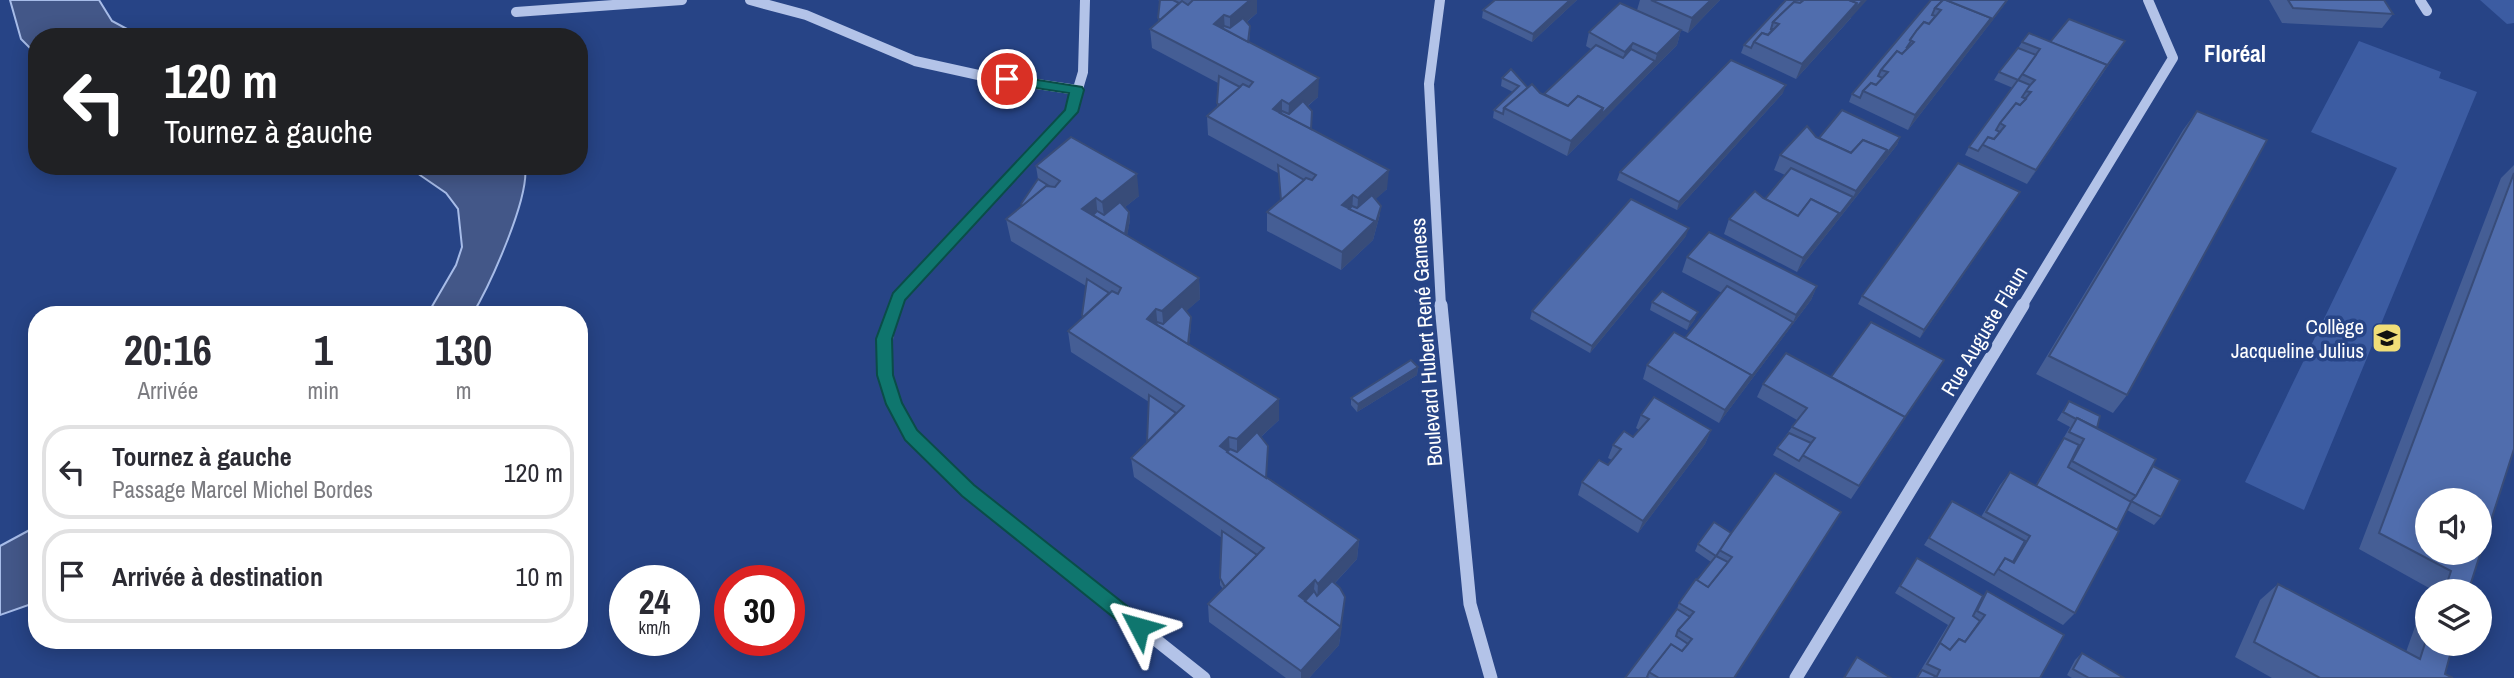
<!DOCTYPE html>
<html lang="fr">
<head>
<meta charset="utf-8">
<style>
	:root { --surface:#fff; --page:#f7f7f7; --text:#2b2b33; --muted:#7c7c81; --line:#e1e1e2 }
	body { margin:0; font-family:"Archivo Narrow",sans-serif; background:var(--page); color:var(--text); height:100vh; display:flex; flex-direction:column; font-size:26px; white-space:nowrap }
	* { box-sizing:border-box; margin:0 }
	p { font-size:23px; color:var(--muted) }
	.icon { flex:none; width:38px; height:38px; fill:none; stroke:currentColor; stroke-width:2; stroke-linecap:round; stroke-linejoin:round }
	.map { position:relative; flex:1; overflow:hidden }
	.details { position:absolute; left:28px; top:306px; width:560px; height:343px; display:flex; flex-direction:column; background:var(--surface); border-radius:28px; box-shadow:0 4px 18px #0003 }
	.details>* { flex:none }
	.guide { position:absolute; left:28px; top:28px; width:560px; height:147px; border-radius:28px; box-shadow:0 4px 18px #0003; background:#202124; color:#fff; overflow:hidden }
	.fabs { position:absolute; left:2415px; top:488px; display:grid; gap:14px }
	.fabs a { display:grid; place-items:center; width:77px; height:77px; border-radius:50%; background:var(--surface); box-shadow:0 4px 18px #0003; font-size:35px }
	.speed { position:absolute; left:609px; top:565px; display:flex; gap:14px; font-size:35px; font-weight:700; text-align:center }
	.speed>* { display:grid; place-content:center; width:91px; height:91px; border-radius:50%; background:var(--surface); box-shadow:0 4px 18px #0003; line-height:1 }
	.speed small { font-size:18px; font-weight:400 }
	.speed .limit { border:10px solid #d22; background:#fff; color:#111 }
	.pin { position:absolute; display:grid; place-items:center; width:60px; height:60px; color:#fff; margin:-30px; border:4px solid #fff; border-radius:50%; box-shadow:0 2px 7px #0007 }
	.me { position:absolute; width:77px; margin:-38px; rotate:309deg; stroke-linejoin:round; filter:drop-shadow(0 0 5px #0008) }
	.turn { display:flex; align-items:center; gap:24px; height:147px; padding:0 21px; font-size:32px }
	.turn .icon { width:91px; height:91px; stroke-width:2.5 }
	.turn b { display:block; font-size:49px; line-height:60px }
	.eta { display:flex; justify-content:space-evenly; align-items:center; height:119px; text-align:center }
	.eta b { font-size:42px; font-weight:800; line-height:49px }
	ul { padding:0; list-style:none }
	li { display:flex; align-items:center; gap:21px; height:94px; margin:0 14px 10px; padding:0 7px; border:4px solid var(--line); border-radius:28px }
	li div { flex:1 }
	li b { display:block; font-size:26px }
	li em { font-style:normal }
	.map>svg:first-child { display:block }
	.green { fill:#3c5ca2 }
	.water { fill:#435788; stroke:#a7bce8; stroke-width:2 }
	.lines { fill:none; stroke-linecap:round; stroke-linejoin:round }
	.minor-far1 { stroke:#b3c3e8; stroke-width:10 }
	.minor { stroke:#b3c3e8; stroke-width:13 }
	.wall { fill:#455e95 }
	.shaded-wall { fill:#384c79 }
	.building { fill:#506dad; stroke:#384c79; stroke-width:2; fill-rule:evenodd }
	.route { fill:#0f766e; stroke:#0a4d48; stroke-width:2 }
	.labels { text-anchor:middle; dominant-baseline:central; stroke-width:7; stroke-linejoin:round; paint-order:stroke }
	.poi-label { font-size:21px; fill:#fff; stroke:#274486; text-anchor:end }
	.street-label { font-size:21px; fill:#fff; stroke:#274486 }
	.neighbourhood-label { font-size:23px; font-weight:bold; fill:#fff; stroke:#274486 }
</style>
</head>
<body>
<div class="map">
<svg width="2514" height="678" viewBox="0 0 2514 678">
	<rect width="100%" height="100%" fill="#274486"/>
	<g class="green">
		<path d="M2480 0H2514V23L2507 24Z"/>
		<path d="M2359 41 2441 72 2439 78 2477 92 2304 510 2245 482 2397 168 2311 132Z"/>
	</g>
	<g class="water">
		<path d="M10 0H99L112 21 142 37H37V55L21 39Z"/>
		<path d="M402 166H525C530 198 489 287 472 315H427L456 265 462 247 458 209 446 193 417 173Z"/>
		<path d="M37 526V602L0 615V546Z"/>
	</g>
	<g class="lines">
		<g class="minor-far1">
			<path d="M750 0 806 15 915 61 983 76 1077 90"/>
			<path d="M1440 0 1429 84 1441 306"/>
			<path d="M2420 0 2427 11"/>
			<path d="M516 12 682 0"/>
			<path d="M895 306 898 298 1071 112 1083 72 1085 0"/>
			<path d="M2022 306 2173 58 2148 0"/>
		</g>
		<g class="minor">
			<path d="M896 305C883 341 879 365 894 403 916 459 998 514 1045 551 1098 594 1151 636 1204 678"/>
			<path d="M1441 305 1470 604 1491 678"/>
			<path d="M1796 678 2023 305"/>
		</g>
	</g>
	<g class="wall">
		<path d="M1158 0H1257V13L1247 22 1250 34 1249 42 1318 97 1308 106 1311 129 1387 189 1375 199 1380 214 1373 240 1341 270 1267 231V212L1281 200 1278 173 1208 135 1207 116 1217 107 1218 83 1152 48 1150 29 1158 22 1160 1Z"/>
		<path d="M1577 0 1532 42 1482 18 1483 10Z"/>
		<path d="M1640 0H1720L1688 33 1637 10Z"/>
		<path d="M1786 0 1851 18 1796 79 1741 53 1744 45Z"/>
		<path d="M1931 0H2008L1908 130 1849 102 1852 94Z"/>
		<path d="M2269 0H2384L2393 14 2382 28 2282 23Z"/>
		<path d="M1681 30 1677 45 1567 156 1493 118 1494 110 1513 92 1501 86 1502 78 1544 94 1591 49 1586 46 1589 32Z"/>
		<path d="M2125 41 2027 184 1965 155 1969 147 2013 88 1994 80 1999 72 2018 48 2022 42Z"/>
		<path d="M1783 93 1677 210 1617 180 1620 172Z"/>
		<path d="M2197 111 2127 395 2113 413 2036 374 2183 130Z"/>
		<path d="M1816 137 1819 138 1900 137 1897 145 1797 272 1724 234 1729 219 1763 198 1765 199 1785 175 1774 170 1780 155Z"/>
		<path d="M2514 165V449L2468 592H2428L2429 588 2359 549 2501 178Z"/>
		<path d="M1036 166 1139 196 1125 207 1129 212 1130 220 1127 235 1199 278 1200 299 1186 311 1191 317V325L1189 345 1279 399V420L1261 437 1266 478 1359 540 1357 559 1335 583 1345 597 1339 645 1309 678H1286L1209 622 1208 604 1223 589 1220 585V578L1222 538 1134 477 1131 458 1147 442 1149 402 1071 352 1068 331 1082 318 1086 286 1011 241 1006 219 1022 206 1038 179Z"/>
		<path d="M2020 192 1920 338 1858 304 1862 296Z"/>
		<path d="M1686 236 1590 353 1530 319 1532 311Z"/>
		<path d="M1687 257 1817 286 1811 300 1719 423 1643 379 1647 365 1685 338 1722 293 1682 272Z"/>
		<path d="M1652 302 1695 319 1687 330 1650 310Z"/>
		<path d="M1944 360 1851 499 1773 455 1777 448 1797 420 1757 397 1763 384 1831 377Z"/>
		<path d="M1418 367 1417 375 1357 412 1351 405V398Z"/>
		<path d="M2069 401 2097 428 2153 466 2161 517 2154 525 2127 510 2075 613 2063 625 1924 545 1952 501 1981 517 2000 485 2010 472 2035 486 2070 427 2057 420Z"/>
		<path d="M1641 415 1711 430 1705 444 1638 533 1578 495 1582 482 1608 465 1612 460 1608 458 1613 445 1633 437 1639 430 1636 428Z"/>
		<path d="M1731 533 1735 678H1625L1677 609 1679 603 1711 562 1695 551 1698 544Z"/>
		<path d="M1917 558 1983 596 1987 591 2040 678H1916L1948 625 1895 593Z"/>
		<path d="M2278 584 2406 652 2427 593V644L2445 674 2453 678H2272L2235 657 2260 600Z"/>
		<path d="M2082 653 2124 678H2072L2067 675 2075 660Z"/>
	</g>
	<g class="shaded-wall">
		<path d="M1250 0H1257V13L1230 36V17Z"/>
		<path d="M1570 0H1577L1532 42 1533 34Z"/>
		<path d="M1711 0H1720L1688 33 1692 18Z"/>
		<path d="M1863 0H1867L1796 79 1802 64 1857 3Z"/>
		<path d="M2007 0H2008L2005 4 1908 130 1915 115 1991 18Z"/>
		<path d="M1224 15 1225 34 1214 24Z"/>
		<path d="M1681 30 1677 45 1567 156 1571 141 1603 108 1655 61 1657 54Z"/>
		<path d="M1633 43 1629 57 1621 66 1625 52Z"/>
		<path d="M2107 65 2098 79 2027 184 2036 170Z"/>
		<path d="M1319 78 1318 97 1288 122 1289 104Z"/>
		<path d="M1786 85 1783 93 1677 210 1679 202Z"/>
		<path d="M1282 100V119L1273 109Z"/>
		<path d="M1900 137 1897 145 1797 272 1803 258 1853 197 1856 191 1887 150Z"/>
		<path d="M1389 170 1387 189 1357 216 1358 198Z"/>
		<path d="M1137 174 1139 196 1105 223 1102 202Z"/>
		<path d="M2020 192 2015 200 1920 338 1924 330Z"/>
		<path d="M1353 195 1352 214 1342 205Z"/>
		<path d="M1096 198 1098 219 1082 209Z"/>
		<path d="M1381 206 1380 214 1373 240 1341 270 1342 252Z"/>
		<path d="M1129 212 1130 220 1124 253 1123 245Z"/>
		<path d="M1689 228 1686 236 1590 353 1592 346Z"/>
		<path d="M1199 278 1200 299 1164 331 1162 311Z"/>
		<path d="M1817 286 1811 300 1719 423 1725 410 1793 322 1796 315Z"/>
		<path d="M1156 309 1158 330 1147 319Z"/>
		<path d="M1698 312 1695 319 1687 330 1690 322Z"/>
		<path d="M1191 317V325L1187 364V356Z"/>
		<path d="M1418 367 1417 375 1357 412 1358 404Z"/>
		<path d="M1279 399V420L1237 459V439Z"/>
		<path d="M1711 430 1705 444 1638 533 1643 521Z"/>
		<path d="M1229 437 1230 457 1220 446Z"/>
		<path d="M1359 540 1357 559 1317 602 1318 584Z"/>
		<path d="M1315 580 1313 598 1302 610 1299 596Z"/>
		<path d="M1341 627 1339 645 1309 678H1301V671Z"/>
	</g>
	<g class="building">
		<path d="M1160 0H1173L1179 3 1160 20 1158 18Z"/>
		<path d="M1193 0H1250L1230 17 1224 15 1214 24 1319 78 1289 104 1282 100 1273 109 1389 170 1358 198 1353 195 1342 205 1375 221 1342 252 1267 212 1306 178 1312 180 1316 175 1207 116 1243 84 1249 87 1253 82 1150 29 1182 1 1188 5Z"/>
		<path d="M1495 0H1570L1533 34 1483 10Z"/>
		<path d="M1651 0H1711L1692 18Z"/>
		<path d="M1786 0H1804L1800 3 1794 2 1773 22 1771 29H1773L1768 35 1762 33 1754 42 1751 48 1744 45Z"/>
		<path d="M1804 0H1849L1857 3 1802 64 1754 42 1762 33 1768 35 1779 24 1773 22 1794 2 1800 3Z"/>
		<path d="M1849 0H1863L1854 10 1857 3Z"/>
		<path d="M1931 0H1943L1935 8 1932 15 1936 16 1929 24 1924 22 1917 30 1910 40 1911 41 1907 47H1909L1902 54 1897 51 1881 70 1878 76 1883 78 1876 85 1871 83 1863 91 1860 98 1852 94Z"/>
		<path d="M1943 0H1946L1991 18 1915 115 1863 91 1871 83 1876 85 1888 72 1881 70 1897 51 1902 54 1914 42 1910 40 1917 30 1924 22 1929 24 1941 10 1935 8Z"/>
		<path d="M1946 0H2007L1988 25 1991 18Z"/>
		<path d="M2288 0H2384L2393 14 2293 8Z"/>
		<path d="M1620 3 1681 30 1657 54 1633 43 1625 52 1589 32Z"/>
		<path d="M1243 18 1250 26 1248 42 1222 28 1224 26 1230 28Z"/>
		<path d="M2069 19 2125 41 2103 71 2107 65 2050 42Z"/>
		<path d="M2029 33 2107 65 2036 170 1981 144 1988 137 1994 139 2005 126 2000 123 2016 103 2020 105 2031 92 2025 91 2035 80 2022 74 2040 49 2022 42Z"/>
		<path d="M1596 45 1623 58 1631 49 1655 61 1601 115 1603 108 1578 96 1568 106 1544 94Z"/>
		<path d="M2018 48 2036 55 2018 80 1999 72Z"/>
		<path d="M1731 60 1786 85 1679 202 1620 172Z"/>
		<path d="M1511 69 1528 88 1504 108 1503 114 1494 110 1519 86 1502 78Z"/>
		<path d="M1219 76 1240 87 1219 105 1217 103Z"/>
		<path d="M2018 80 2030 85 2022 97 2026 99 2020 105 2016 103 2000 123 1996 130 2000 132 1994 139 1988 137 1978 151 1969 147Z"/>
		<path d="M1532 84 1540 93 1568 106 1578 96 1603 108 1571 141 1504 108Z"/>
		<path d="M1303 101 1312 111 1311 129 1280 113 1282 111 1289 114Z"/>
		<path d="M1842 110 1900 137 1884 157 1887 150 1863 140 1851 153 1819 138Z"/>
		<path d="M2197 111 2267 140 2127 395 2049 356Z"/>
		<path d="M1807 126 1816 137 1851 153 1863 140 1887 150 1856 191 1780 155Z"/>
		<path d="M1071 137 1137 174 1102 202 1096 198 1082 209 1199 278 1162 311 1156 309 1147 319 1279 399 1237 439 1229 437 1220 446 1359 540 1318 584 1315 580 1299 596 1341 627 1301 671 1208 604 1264 548 1131 458 1184 406 1068 331 1112 291 1118 294 1121 288 1006 219 1046 186 1055 187 1060 181 1036 166Z"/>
		<path d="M1958 163 2020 192 1924 330 1862 296Z"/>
		<path d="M1278 165 1304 180 1281 200Z"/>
		<path d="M1791 168 1853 197 1836 219 1839 213 1811 199 1798 216 1765 199Z"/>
		<path d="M2514 173V449L2468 592H2444L2451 571 2379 533ZM2427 500H2480V553H2427Z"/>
		<path d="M1038 179 1049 186H1046L1022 206 1021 204Z"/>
		<path d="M1755 191 1763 198 1798 216 1811 199 1839 213 1803 258 1729 219Z"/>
		<path d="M1372 195 1381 206 1373 232 1375 221 1349 209 1352 206 1357 208Z"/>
		<path d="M1631 199 1689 228 1592 346 1532 311Z"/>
		<path d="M1120 202 1129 212 1125 234 1093 215 1097 211 1104 215Z"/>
		<path d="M1709 232 1817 286 1796 315 1687 257Z"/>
		<path d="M1087 279 1109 293 1083 317 1082 315Z"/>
		<path d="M1727 286 1793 322 1748 381 1751 375 1685 338Z"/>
		<path d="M1662 291 1698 312 1690 322 1652 302Z"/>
		<path d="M1182 306 1191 317 1188 344 1156 324 1157 322 1163 324Z"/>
		<path d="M1871 322 1944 360 1901 423 1905 417 1831 377Z"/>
		<path d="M1674 332 1751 375 1725 410 1647 365Z"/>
		<path d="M1786 353 1905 417 1859 486 1802 455 1815 438 1792 427 1807 408 1763 384Z"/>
		<path d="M1411 360 1418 367 1358 404 1351 398Z"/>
		<path d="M1149 395 1176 413 1147 442Z"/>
		<path d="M1654 397 1711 430 1643 521 1582 482 1599 460 1608 465 1621 449 1613 445 1624 431 1633 437 1649 419 1641 415Z"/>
		<path d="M2069 401 2100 416 2097 428 2077 418 2076 419 2063 412Z"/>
		<path d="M2077 418 2156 459 2136 496 2072 461 2084 439 2069 432Z"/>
		<path d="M1257 432 1268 446 1266 478 1227 452 1230 449 1237 452Z"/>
		<path d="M1789 433 1811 443 1799 461 1777 448Z"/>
		<path d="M2064 438 2079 445 2068 467 2131 502 2117 530 2036 486Z"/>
		<path d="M2153 466 2180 480 2161 517 2131 501 2136 496Z"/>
		<path d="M2010 472 2119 531 2075 613 1998 569 2005 558 2014 563 2030 536 1986 512Z"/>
		<path d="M1775 473 1841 512 1734 678H1659L1649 672 1671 644 1682 651 1692 639 1678 630 1694 612 1679 603 1696 579 1708 587 1732 557 1719 550Z"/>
		<path d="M1952 501 2025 541 2013 562 2005 558 1994 575 1929 538Z"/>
		<path d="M1714 522 1731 533 1716 556 1698 544Z"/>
		<path d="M1222 531 1257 555 1225 587 1220 578Z"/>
		<path d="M1716 556 1728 562 1708 587 1697 580Z"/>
		<path d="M1917 558 1983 596 1973 616 1980 621 1965 642 1959 639 1950 650 1940 643 1936 649 1954 618 1900 586Z"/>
		<path d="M1332 581 1340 588 1345 597 1339 639 1341 627 1305 601 1314 591 1317 596Z"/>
		<path d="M2278 584 2420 659 2427 637V644H2453L2445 674 2453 678H2320L2254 642Z"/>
		<path d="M1987 591 2064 635 2040 678H1936L1940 670 1927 664 1940 643 1950 650 1959 639 1965 642 1985 615 1977 611Z"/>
		<path d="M1677 609 1690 617 1678 630 1676 636 1688 644 1682 651 1671 644 1649 672 1647 677 1648 678H1625Z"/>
		<path d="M2082 653 2124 678H2089L2073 669Z"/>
		<path d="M1857 657 1891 678H1844Z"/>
		<path d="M1922 670 1935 676 1934 678H1917Z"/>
	</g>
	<path class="route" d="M1007 75 1082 87 1084 90 1078 112 905 300 892 339 893 375 902 403 917 430 974 485 1146 621 1149 627 1146 633 1139 635 1133 633 962 496 905 440 886 404 877 375 876 339 893 293 1065 110 1069 93 1002 83 1000 79Z"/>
	<defs>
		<g id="school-square" transform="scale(1.575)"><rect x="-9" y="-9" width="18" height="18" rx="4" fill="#f0de78" stroke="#274486"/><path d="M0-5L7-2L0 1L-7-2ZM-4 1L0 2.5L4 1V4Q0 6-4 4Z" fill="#111"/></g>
	</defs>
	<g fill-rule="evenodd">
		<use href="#school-square" x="2387" y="338"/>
	</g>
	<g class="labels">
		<g class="poi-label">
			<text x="2364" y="326">Collège<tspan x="2364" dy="24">Jacqueline Julius</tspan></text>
		</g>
		<g class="street-label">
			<text transform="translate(1984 331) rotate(-59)">Rue Auguste Flaun</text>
			<text transform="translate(1426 342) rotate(-94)">Boulevard Hubert René Gamess</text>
		</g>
		<g class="neighbourhood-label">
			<text x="2235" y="53">Floréal</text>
		</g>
	</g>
</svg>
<div class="fabs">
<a><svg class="icon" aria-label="sound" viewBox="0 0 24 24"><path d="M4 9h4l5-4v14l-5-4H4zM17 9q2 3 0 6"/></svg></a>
<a><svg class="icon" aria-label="layers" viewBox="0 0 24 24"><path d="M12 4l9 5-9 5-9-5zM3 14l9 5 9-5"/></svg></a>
</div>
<div class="speed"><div>24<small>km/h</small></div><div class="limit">30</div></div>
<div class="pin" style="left:1007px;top:79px;background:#d93025"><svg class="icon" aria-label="arrive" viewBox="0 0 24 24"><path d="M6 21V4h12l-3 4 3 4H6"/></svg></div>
<svg class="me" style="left:1139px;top:627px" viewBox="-20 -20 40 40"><path d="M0-17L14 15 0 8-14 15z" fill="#0f766e" stroke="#fff" stroke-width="4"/></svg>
<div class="guide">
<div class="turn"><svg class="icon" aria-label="left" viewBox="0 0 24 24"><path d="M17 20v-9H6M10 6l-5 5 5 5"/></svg><div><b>120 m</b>Tournez à gauche</div></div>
</div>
<section class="details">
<div class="eta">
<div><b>20:16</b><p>Arrivée</p></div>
<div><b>1</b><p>min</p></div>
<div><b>130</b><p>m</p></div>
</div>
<ul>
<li><svg class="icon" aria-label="left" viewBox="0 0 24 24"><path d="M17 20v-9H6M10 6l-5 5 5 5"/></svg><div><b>Tournez à gauche</b><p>Passage Marcel Michel Bordes</p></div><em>120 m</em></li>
<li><svg class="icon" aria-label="arrive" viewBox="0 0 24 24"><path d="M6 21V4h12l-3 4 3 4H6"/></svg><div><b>Arrivée à destination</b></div><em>10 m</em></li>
</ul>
</section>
</div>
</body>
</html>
